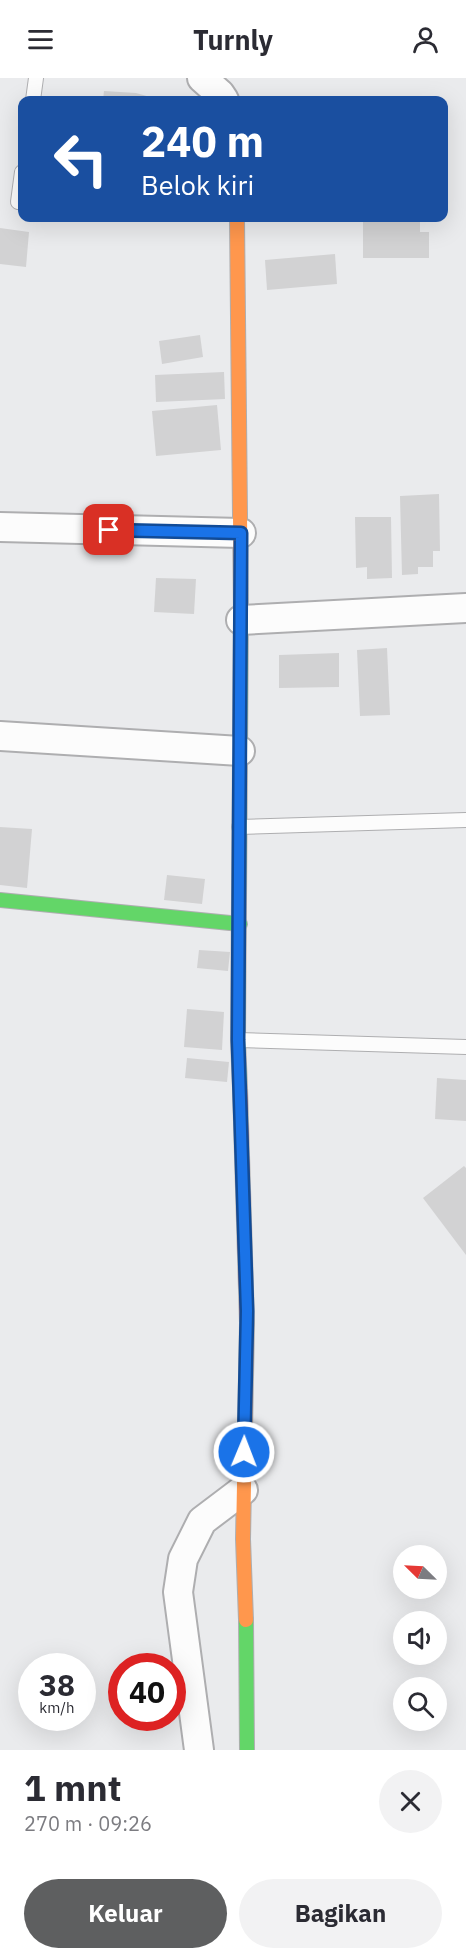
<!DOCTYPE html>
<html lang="id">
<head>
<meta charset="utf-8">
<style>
	:root { --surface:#fff; --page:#f2f2f3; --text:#2b2b33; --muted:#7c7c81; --accent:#5e5f60 }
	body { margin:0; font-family:"IBM Plex Sans",sans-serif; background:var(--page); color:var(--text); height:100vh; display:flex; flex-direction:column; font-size:22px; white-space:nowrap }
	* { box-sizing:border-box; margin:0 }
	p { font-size:20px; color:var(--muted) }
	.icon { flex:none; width:33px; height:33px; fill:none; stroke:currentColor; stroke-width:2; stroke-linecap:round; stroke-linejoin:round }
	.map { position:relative; height:1672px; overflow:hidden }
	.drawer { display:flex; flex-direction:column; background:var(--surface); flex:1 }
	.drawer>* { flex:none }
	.hud { position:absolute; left:18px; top:18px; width:430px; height:126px; border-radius:12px; box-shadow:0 6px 24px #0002; background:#1a4fa0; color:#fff; overflow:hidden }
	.needle { width:39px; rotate:294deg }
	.buttons { position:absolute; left:393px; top:1467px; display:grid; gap:12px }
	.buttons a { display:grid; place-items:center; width:54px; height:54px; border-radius:50%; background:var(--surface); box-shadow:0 6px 24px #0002; font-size:30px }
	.speed { position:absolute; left:18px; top:1575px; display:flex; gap:12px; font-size:30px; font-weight:700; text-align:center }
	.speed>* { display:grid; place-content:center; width:78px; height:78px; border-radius:50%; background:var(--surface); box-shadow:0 6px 24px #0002; line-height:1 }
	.speed small { font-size:15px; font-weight:400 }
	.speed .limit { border:9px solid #d22; background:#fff; color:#111 }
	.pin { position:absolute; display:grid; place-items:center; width:51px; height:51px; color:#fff; margin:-26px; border-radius:12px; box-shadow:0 3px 9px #0006 }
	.me { position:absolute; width:66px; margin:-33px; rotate:1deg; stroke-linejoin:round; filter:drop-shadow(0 0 4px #0008) }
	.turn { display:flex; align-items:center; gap:21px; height:126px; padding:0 24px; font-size:27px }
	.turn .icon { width:78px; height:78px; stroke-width:2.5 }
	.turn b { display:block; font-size:42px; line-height:51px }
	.round { display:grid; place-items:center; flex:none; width:63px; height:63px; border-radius:32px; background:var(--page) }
	.summary { display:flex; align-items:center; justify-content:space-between; height:102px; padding:0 24px }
	h1 { font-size:36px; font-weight:800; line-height:45px }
	.cta { display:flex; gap:12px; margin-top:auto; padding:12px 24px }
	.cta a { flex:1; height:69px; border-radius:36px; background:var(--accent); color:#fff; font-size:24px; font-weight:800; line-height:69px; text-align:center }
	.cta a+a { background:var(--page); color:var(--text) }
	header { display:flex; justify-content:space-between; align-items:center; height:78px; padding:0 24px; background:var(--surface); font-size:27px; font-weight:800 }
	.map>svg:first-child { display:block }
	.building { fill:#d2d2d3 }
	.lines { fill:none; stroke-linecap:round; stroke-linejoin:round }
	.lane-casing { stroke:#aeaeb0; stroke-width:16 }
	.street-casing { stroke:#aeaeb0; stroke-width:32 }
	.fast-casing { stroke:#aeaeb0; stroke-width:16 }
	.slow-casing { stroke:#aeaeb0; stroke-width:16 }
	.jam-casing { stroke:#aeaeb0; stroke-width:16 }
	.lane { stroke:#fcfcfc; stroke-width:14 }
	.street { stroke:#fcfcfc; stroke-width:28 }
	.fast { stroke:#63d668; stroke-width:14 }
	.slow { stroke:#ff974d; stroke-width:14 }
	.jam { stroke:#b3261e; stroke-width:14 }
	.route-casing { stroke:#114b97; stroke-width:15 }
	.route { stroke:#1a73e8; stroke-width:10 }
</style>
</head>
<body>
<header><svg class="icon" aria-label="menu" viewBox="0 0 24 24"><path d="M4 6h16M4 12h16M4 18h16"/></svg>Turnly<svg class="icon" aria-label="person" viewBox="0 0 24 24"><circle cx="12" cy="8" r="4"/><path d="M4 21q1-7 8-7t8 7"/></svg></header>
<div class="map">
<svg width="466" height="1672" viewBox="0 0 466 1672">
	<rect width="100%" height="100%" fill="#eaebed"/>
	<g class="building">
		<path d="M104 13 136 15 161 22H103Z"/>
		<path d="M363 140H420V154H429V180H363Z"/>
		<path d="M0 150 29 154 26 189 0 186Z"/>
		<path d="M335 176 337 206 267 212 265 182Z"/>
		<path d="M200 257 203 279 162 286 159 263Z"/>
		<path d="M224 294 225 321 156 324 155 297Z"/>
		<path d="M217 327 221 372 156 378 152 333Z"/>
		<path d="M439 416 440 473H433V489H418V496L402 497 400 418Z"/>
		<path d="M355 439H391L392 500 367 501V489L356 490Z"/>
		<path d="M156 500 196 501 194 536 154 534Z"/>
		<path d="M387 570 390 637 360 638 357 572Z"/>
		<path d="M339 575V609L279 610V577Z"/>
		<path d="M0 749 32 751 27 810 0 807Z"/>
		<path d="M167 797 205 801 202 826 164 822Z"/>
		<path d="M199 872 230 874 228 893 197 890Z"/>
		<path d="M187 931 224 934 222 972 184 969Z"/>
		<path d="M187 980 229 984 227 1004 185 1000Z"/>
		<path d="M437 1000 466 1002V1043L435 1041Z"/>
		<path d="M464 1088 466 1090V1177L423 1120Z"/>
	</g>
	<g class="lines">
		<g class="lane-casing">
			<g id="lane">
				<path d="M33 22 36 0"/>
				<path d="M18 124 22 94"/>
				<path d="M239 749 466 742"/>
				<path d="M238 962 466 969"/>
			</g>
		</g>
		<g class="street-casing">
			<g id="street">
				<path d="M202 0 220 16 224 22"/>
				<path d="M0 449 241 455"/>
				<path d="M241 542 466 530"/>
				<path d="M0 658 240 673"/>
				<path d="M199 1672 178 1514 183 1481 202 1443 243 1412"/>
			</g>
		</g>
		<g class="fast-casing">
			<g id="fast">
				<path d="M0 822 240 846"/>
				<path d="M240 1010 238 962 241 536"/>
				<path d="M246 1542 247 1672"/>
			</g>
		</g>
		<g class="slow-casing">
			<g id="slow">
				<path d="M237 140 241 536"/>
				<path d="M246 1542 243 1461 247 1245"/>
			</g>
		</g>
		<g class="jam-casing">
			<path id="jam" d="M240 1010 247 1245"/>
		</g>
		<use href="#lane" class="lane"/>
		<use href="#street" class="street"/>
		<use href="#fast" class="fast"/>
		<use href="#slow" class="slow"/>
		<use href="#jam" class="jam"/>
	</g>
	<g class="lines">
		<g class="route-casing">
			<path id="route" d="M109 452 241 455 238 962 247 1233 244 1374"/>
		</g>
		<use href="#route" class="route"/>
	</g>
</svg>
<div class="buttons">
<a><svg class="needle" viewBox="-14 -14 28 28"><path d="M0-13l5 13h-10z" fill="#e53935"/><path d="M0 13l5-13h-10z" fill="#7c7c81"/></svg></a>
<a><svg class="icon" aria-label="sound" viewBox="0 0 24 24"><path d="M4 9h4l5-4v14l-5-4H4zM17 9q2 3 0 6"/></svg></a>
<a><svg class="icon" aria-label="search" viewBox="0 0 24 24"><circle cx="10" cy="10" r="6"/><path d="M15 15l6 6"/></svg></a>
</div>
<div class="speed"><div>38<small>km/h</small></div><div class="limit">40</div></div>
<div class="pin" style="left:109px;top:452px;background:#d93025"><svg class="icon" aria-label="arrive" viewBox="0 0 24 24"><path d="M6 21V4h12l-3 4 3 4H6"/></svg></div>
<svg class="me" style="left:244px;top:1374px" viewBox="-20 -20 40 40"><circle r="17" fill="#1a73e8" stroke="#fff" stroke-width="3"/><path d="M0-11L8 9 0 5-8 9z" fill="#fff"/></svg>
<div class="hud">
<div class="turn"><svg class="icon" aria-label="left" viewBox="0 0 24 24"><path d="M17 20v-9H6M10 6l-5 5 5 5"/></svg><div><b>240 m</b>Belok kiri</div></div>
</div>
</div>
<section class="drawer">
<div class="summary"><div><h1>1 mnt</h1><p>270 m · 09:26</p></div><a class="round"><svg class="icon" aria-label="close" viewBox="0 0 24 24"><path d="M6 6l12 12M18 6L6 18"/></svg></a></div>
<div class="cta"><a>Keluar</a><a>Bagikan</a></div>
</section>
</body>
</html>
